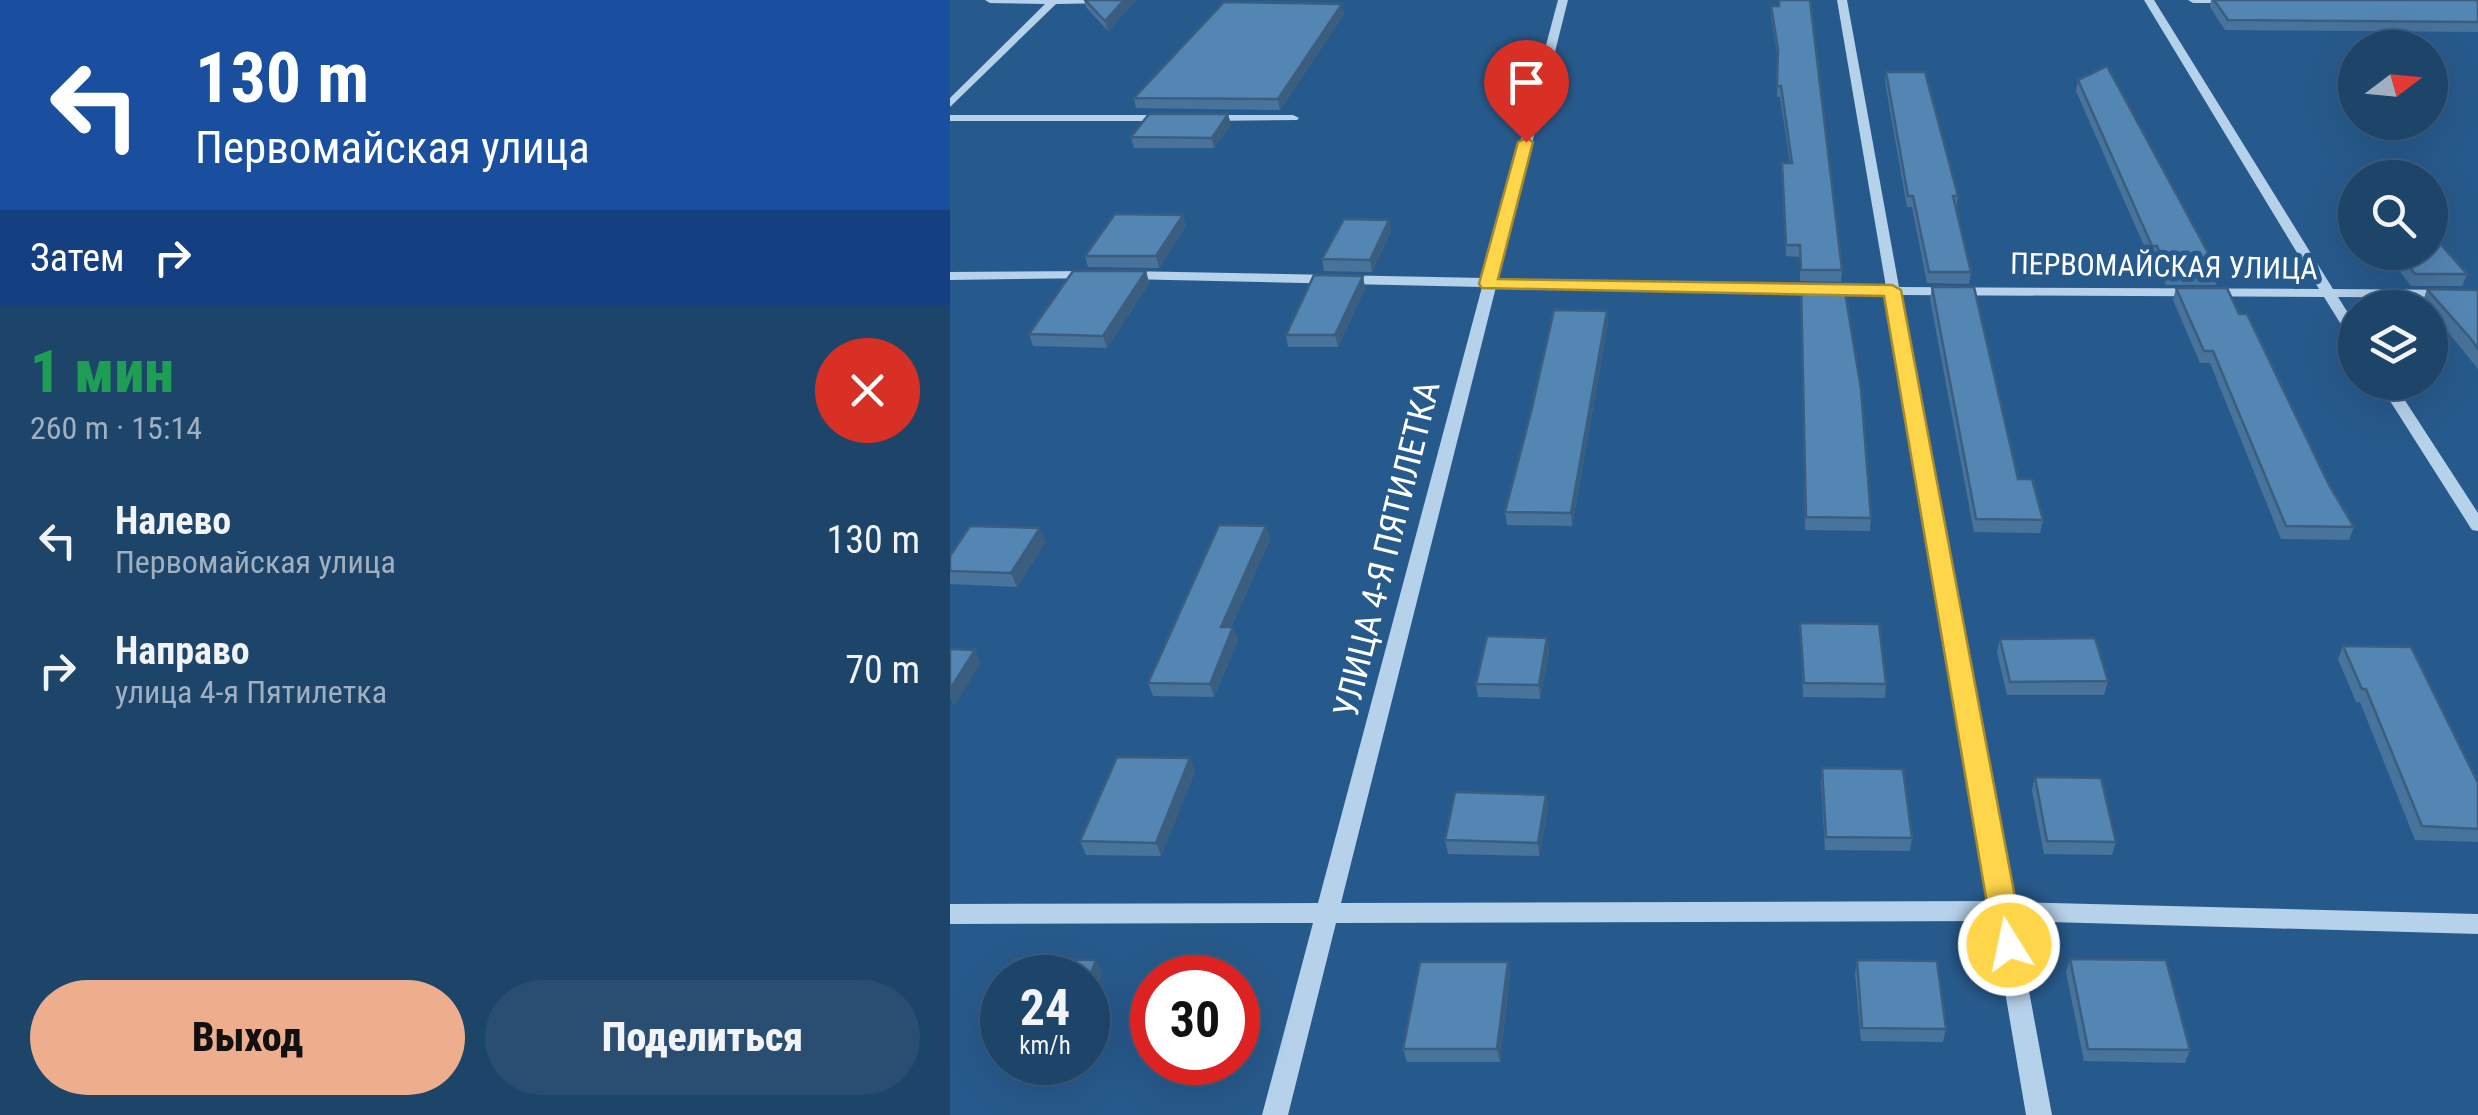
<!DOCTYPE html>
<html lang="ru">
<head>
<meta charset="utf-8">
<style>
	:root { --surface:#1d4469; --page:#2a4e71; --text:#f1f3f6; --muted:#a0b0c0; --line:#3b5c7d; --accent:#eead8d }
	body { margin:0; font-family:"Roboto Condensed",sans-serif; background:var(--page); color:var(--text); height:100vh; display:flex; flex-direction:column; font-size:38px; white-space:nowrap }
	* { box-sizing:border-box; margin:0 }
	p { font-size:32px; color:var(--muted) }
	.icon { flex:none; width:55px; height:55px; fill:none; stroke:currentColor; stroke-width:2; stroke-linecap:round; stroke-linejoin:round }
	.map { position:relative; flex:1; overflow:hidden }
	.sheet { display:flex; flex-direction:column; background:var(--surface); width:950px }
	.sheet>* { flex:none }
	.top-card { background:#1a4fa0; color:#fff; overflow:hidden }
	.needle { width:65px; rotate:74deg }
	.controls { position:absolute; left:1388px; top:30px; display:grid; gap:20px }
	.controls a { display:grid; place-items:center; width:110px; height:110px; border-radius:50%; background:var(--surface); box-shadow:0 10px 40px #0002,0 0 0 2px var(--line); font-size:50px }
	.speed { position:absolute; left:30px; top:955px; display:flex; gap:20px; font-size:50px; font-weight:700; text-align:center }
	.speed>* { display:grid; place-content:center; width:130px; height:130px; border-radius:50%; background:var(--surface); box-shadow:0 10px 40px #0002,0 0 0 2px var(--line); line-height:1 }
	.speed small { font-size:25px; font-weight:400 }
	.speed .limit { border:15px solid #d22; background:#fff; color:#111 }
	.pin { position:absolute; display:grid; place-items:center; width:85px; height:85px; color:#fff; margin:-102px -42px; border-radius:50% 50% 50% 0; rotate:-45deg; box-shadow:0 0 10px #0007 }
	.pin .icon { rotate:45deg }
	.me { position:absolute; width:110px; margin:-55px; rotate:350deg; stroke-linejoin:round; filter:drop-shadow(0 0 8px #0008) }
	.turn { display:flex; align-items:center; gap:35px; height:210px; padding:0 30px; font-size:45px }
	.turn .icon { width:130px; height:130px; stroke-width:2.5 }
	.turn b { display:block; font-size:70px; line-height:85px }
	.then { display:flex; align-items:center; height:95px; padding:0 30px; background:#0003; gap:20px; font-size:38px }
	.round { display:grid; place-items:center; flex:none; width:105px; height:105px; border-radius:52px; background:var(--page) }
	.summary { display:flex; align-items:center; justify-content:space-between; height:170px; padding:0 30px }
	h1 { font-size:60px; font-weight:800; line-height:75px; color:#1e9e55 }
	.action { display:flex; gap:20px; margin-top:auto; padding:20px 30px }
	.action a { flex:1; height:115px; border-radius:60px; background:var(--accent); color:#111; font-size:40px; font-weight:800; line-height:115px; text-align:center }
	.action a+a { background:var(--page); color:var(--text) }
	ul { padding:0; list-style:none }
	li { display:flex; align-items:center; gap:30px; height:130px; padding:0 30px }
	li div { flex:1 }
	li b { display:block; font-size:38px }
	li em { font-style:normal }
	main { display:flex; flex:1; min-height:0 }
	.map>svg:first-child { display:block }
	.lines { fill:none; stroke-linecap:round; stroke-linejoin:round }
	.minor { fill:#b6d1ea; fill-rule:evenodd }
	.wall { fill:#48739b }
	.shaded-wall { fill:#3b5e7e }
	.building { fill:#5486b4; stroke:#3b5e7e; stroke-width:2.5 }
	.route { fill:#ffd54a; stroke:#a68a30; stroke-width:2.5 }
	.labels { text-anchor:middle; dominant-baseline:central; stroke-width:10; stroke-linejoin:round; paint-order:stroke }
	.far-street-label { font-size:30px; fill:#fff; stroke:#275a8c }
	.street-label { font-size:35px; fill:#fff; stroke:#275a8c }
</style>
</head>
<body>
<main>
<section class="sheet">
<div class="top-card">
<div class="turn"><svg class="icon" aria-label="left" viewBox="0 0 24 24"><path d="M17 20v-9H6M10 6l-5 5 5 5"/></svg><div><b>130 m</b>Первомайская улица</div></div>
<div class="then">Затем<svg class="icon" aria-label="right" viewBox="0 0 24 24"><path d="M7 20v-9h11M14 6l5 5-5 5"/></svg></div>
</div>
<div class="summary"><div><h1>1 мин</h1><p>260 m · 15:14</p></div><a class="round" style="background:#d93025;color:#fff"><svg class="icon" aria-label="close" viewBox="0 0 24 24"><path d="M6 6l12 12M18 6L6 18"/></svg></a></div>
<ul>
<li><svg class="icon" aria-label="left" viewBox="0 0 24 24"><path d="M17 20v-9H6M10 6l-5 5 5 5"/></svg><div><b>Налево</b><p>Первомайская улица</p></div><em>130 m</em></li>
<li><svg class="icon" aria-label="right" viewBox="0 0 24 24"><path d="M7 20v-9h11M14 6l5 5-5 5"/></svg><div><b>Направо</b><p>улица 4-я Пятилетка</p></div><em>70 m</em></li>
</ul>
<div class="action"><a>Выход</a><a>Поделиться</a></div>
</section>
<div class="map">
<svg width="1528" height="1115" viewBox="0 0 1528 1115">
	<rect width="100%" height="100%" fill="#275a8c"/>
	<g class="lines">
		<g class="minor">
			<path d="M35 0H168L163 3 106 4 0 107V98L95 4 40 3Z"/>
			<path d="M608 0H618L548 279 936 287 887 0H897L949 287 1369 289 1194 0H1204L1383 289 1528 290V298L1388 297 1405 324V340L1400 339 1374 297 951 295 1063 902 1528 914V934L1066 921 1102 1115H1076L1043 921 386 923 338 1115H312L363 923 0 924V904L368 903 532 287 175 279 168 275 175 271 534 278ZM546 287 937 295 1040 901 391 903Z"/>
			<path d="M1238 0H1288L1283 3H1243Z"/>
			<path d="M0 115H219L225 118 219 121H0Z"/>
			<path d="M343 115 349 118 347 120 255 121 249 118 255 115Z"/>
			<path d="M144 271 149 272V278L0 280V272Z"/>
			<path d="M1428 382H1443L1528 513V531L1522 530Z"/>
		</g>
	</g>
	<g class="wall">
		<path d="M134 0H186L158 31 136 7Z"/>
		<path d="M1261 0H1528V32L1275 30 1260 7Z"/>
		<path d="M821 6 892 270 891 282 850 281V257L836 256 832 163H840L830 97H827L828 59 821 16Z"/>
		<path d="M394 14 330 110 186 108 184 98Z"/>
		<path d="M936 72 1008 196 1006 208 1021 272 1019 284 977 283 962 207H957L935 82Z"/>
		<path d="M1128 80 1269 273 1266 285H1216L1204 257H1199L1126 91Z"/>
		<path d="M278 114 281 125 264 148H184L181 137Z"/>
		<path d="M439 220 441 231 422 272 374 271 372 259Z"/>
		<path d="M236 226 209 268 138 267 135 256Z"/>
		<path d="M1435 252H1480L1517 274 1512 286H1461Z"/>
		<path d="M196 271 199 283 157 348 83 346 79 334Z"/>
		<path d="M413 276 415 288 388 347H338L336 335Z"/>
		<path d="M851 285 921 518 920 531 855 530Z"/>
		<path d="M982 287 1068 479 1093 520 1090 533 1024 532 980 299Z"/>
		<path d="M1226 288 1289 314 1379 485 1404 527 1399 540 1331 539 1260 363H1250L1223 300Z"/>
		<path d="M1477 289 1528 290V369L1480 310V308H1478L1473 301Z"/>
		<path d="M657 311 658 323 622 526 557 525 555 512 581 412Z"/>
		<path d="M316 526 320 539 281 627 288 640 264 697 203 696 198 683Z"/>
		<path d="M96 541 67 587 0 584V556Z"/>
		<path d="M850 623 936 684 935 698 853 697Z"/>
		<path d="M597 638 599 651 590 699 528 697 526 684Z"/>
		<path d="M1050 639 1158 681 1154 695H1057L1047 652Z"/>
		<path d="M1393 646 1528 783V842L1465 840 1410 702H1406L1388 659Z"/>
		<path d="M872 768 962 838 960 851 875 850 871 781Z"/>
		<path d="M245 771 211 856 136 855 130 841Z"/>
		<path d="M1085 777 1166 842 1162 855 1094 854 1082 790Z"/>
		<path d="M596 795 598 808 589 856 498 854 495 840Z"/>
		<path d="M1120 959 1240 1050 1235 1063 1134 1061 1116 972Z"/>
		<path d="M907 960 996 1029 993 1042 911 1041 905 973Z"/>
		<path d="M558 962 560 975 550 1062H457L453 1049Z"/>
		<path d="M52 988V1046H41L33 1033Z"/>
	</g>
	<g class="shaded-wall">
		<path d="M174 0H186L158 31 155 21Z"/>
		<path d="M392 4 394 14 330 110 328 99Z"/>
		<path d="M278 114 281 125 264 148 262 138Z"/>
		<path d="M233 215 236 226 209 268 206 256Z"/>
		<path d="M439 220 441 231 422 272 420 260Z"/>
		<path d="M196 271 199 283 157 348 153 336Z"/>
		<path d="M413 276 415 288 388 347 385 335Z"/>
		<path d="M657 311 658 323 622 526 621 513Z"/>
		<path d="M316 526 320 539 275 640 271 627Z"/>
		<path d="M90 528 96 541 67 587 61 573Z"/>
		<path d="M283 627 288 640 264 697 260 684Z"/>
		<path d="M597 638 599 651 590 699 589 685Z"/>
		<path d="M25 650 31 663 4 706 0 698V689Z"/>
		<path d="M240 758 245 771 211 856 206 843Z"/>
		<path d="M596 795 598 808 589 856 588 843Z"/>
		<path d="M146 960 152 973 138 1012V981Z"/>
		<path d="M558 962 560 975 550 1062 547 1049Z"/>
	</g>
	<g class="building">
		<path d="M135 0H174L155 21Z"/>
		<path d="M829 0H860L892 270H851L850 245H836L832 163H842L831 86H827L828 49 821 6H829Z"/>
		<path d="M1264 0H1528V22L1278 20Z"/>
		<path d="M274 2 392 4 328 99 184 98Z"/>
		<path d="M1157 66 1269 273H1219L1207 246H1202L1128 80Z"/>
		<path d="M936 72H975L1008 196H1003L1021 272H979L963 196H958Z"/>
		<path d="M199 114H278L262 138 181 137Z"/>
		<path d="M165 214 233 215 206 256H135Z"/>
		<path d="M394 219 439 220 420 260 372 259Z"/>
		<path d="M1480 232 1517 274H1465L1449 252H1480Z"/>
		<path d="M123 271H196L153 336 79 334Z"/>
		<path d="M364 275 413 276 385 335H336Z"/>
		<path d="M851 285 894 286 911 389 921 518 856 517Z"/>
		<path d="M982 287H1024L1068 479H1082L1093 520 1026 519Z"/>
		<path d="M1226 288H1277L1289 314H1297L1379 485 1404 527 1336 526 1263 351H1254Z"/>
		<path d="M1477 289 1528 290V349L1521 339Z"/>
		<path d="M604 310 657 311 621 513 555 512 581 412Z"/>
		<path d="M269 525 316 526 271 627H283L260 684 198 683Z"/>
		<path d="M20 526 90 528 61 573 0 571V556Z"/>
		<path d="M850 623 929 624 936 684 854 683Z"/>
		<path d="M537 636 597 638 589 685 526 684Z"/>
		<path d="M1145 638 1158 681 1060 682 1050 639Z"/>
		<path d="M1393 646 1461 647 1528 783V829L1472 826 1416 689H1412Z"/>
		<path d="M0 649 25 650 0 689Z"/>
		<path d="M167 757 240 758 206 843 130 841Z"/>
		<path d="M872 768 953 769 962 838 876 837Z"/>
		<path d="M1085 777 1151 778 1166 842 1097 841Z"/>
		<path d="M505 792 596 795 588 843 495 840Z"/>
		<path d="M65 959 146 960 138 981V978H57Z"/>
		<path d="M1120 959 1216 960 1240 1050 1138 1049Z"/>
		<path d="M907 960 987 961 996 1029 912 1028Z"/>
		<path d="M470 962H558L547 1049H453Z"/>
		<path d="M52 988V1033H33Z"/>
	</g>
	<path class="route" d="M576 138 583 142 548 279 942 285 951 290 1074 945 1070 954 1059 958 1048 954 1044 945 934 296 532 288 529 284 568 142Z"/>
	<g class="labels">
		<g class="far-street-label">
			<text transform="translate(1214 266) rotate(1)">ПЕРВОМАЙСКАЯ УЛИЦА</text>
		</g>
		<g class="street-label">
			<text transform="translate(437 549) rotate(-76)">УЛИЦА 4-Я ПЯТИЛЕТКА</text>
		</g>
	</g>
</svg>
<div class="controls">
<a><svg class="needle" viewBox="-14 -14 28 28"><path d="M0-13l5 13h-10z" fill="#e53935"/><path d="M0 13l5-13h-10z" fill="#a0b0c0"/></svg></a>
<a><svg class="icon" aria-label="search" viewBox="0 0 24 24"><circle cx="10" cy="10" r="6"/><path d="M15 15l6 6"/></svg></a>
<a><svg class="icon" aria-label="layers" viewBox="0 0 24 24"><path d="M12 4l9 5-9 5-9-5zM3 14l9 5 9-5"/></svg></a>
</div>
<div class="speed"><div>24<small>km/h</small></div><div class="limit">30</div></div>
<div class="pin" style="left:576px;top:142px;background:#d93025"><svg class="icon" aria-label="arrive" viewBox="0 0 24 24"><path d="M6 21V4h12l-3 4 3 4H6"/></svg></div>
<svg class="me" style="left:1059px;top:945px" viewBox="-20 -20 40 40"><circle r="17" fill="#ffd54a" stroke="#fff" stroke-width="3"/><path d="M0-11L8 9 0 5-8 9z" fill="#fff"/></svg>
</div>
</main>
</body>
</html>
